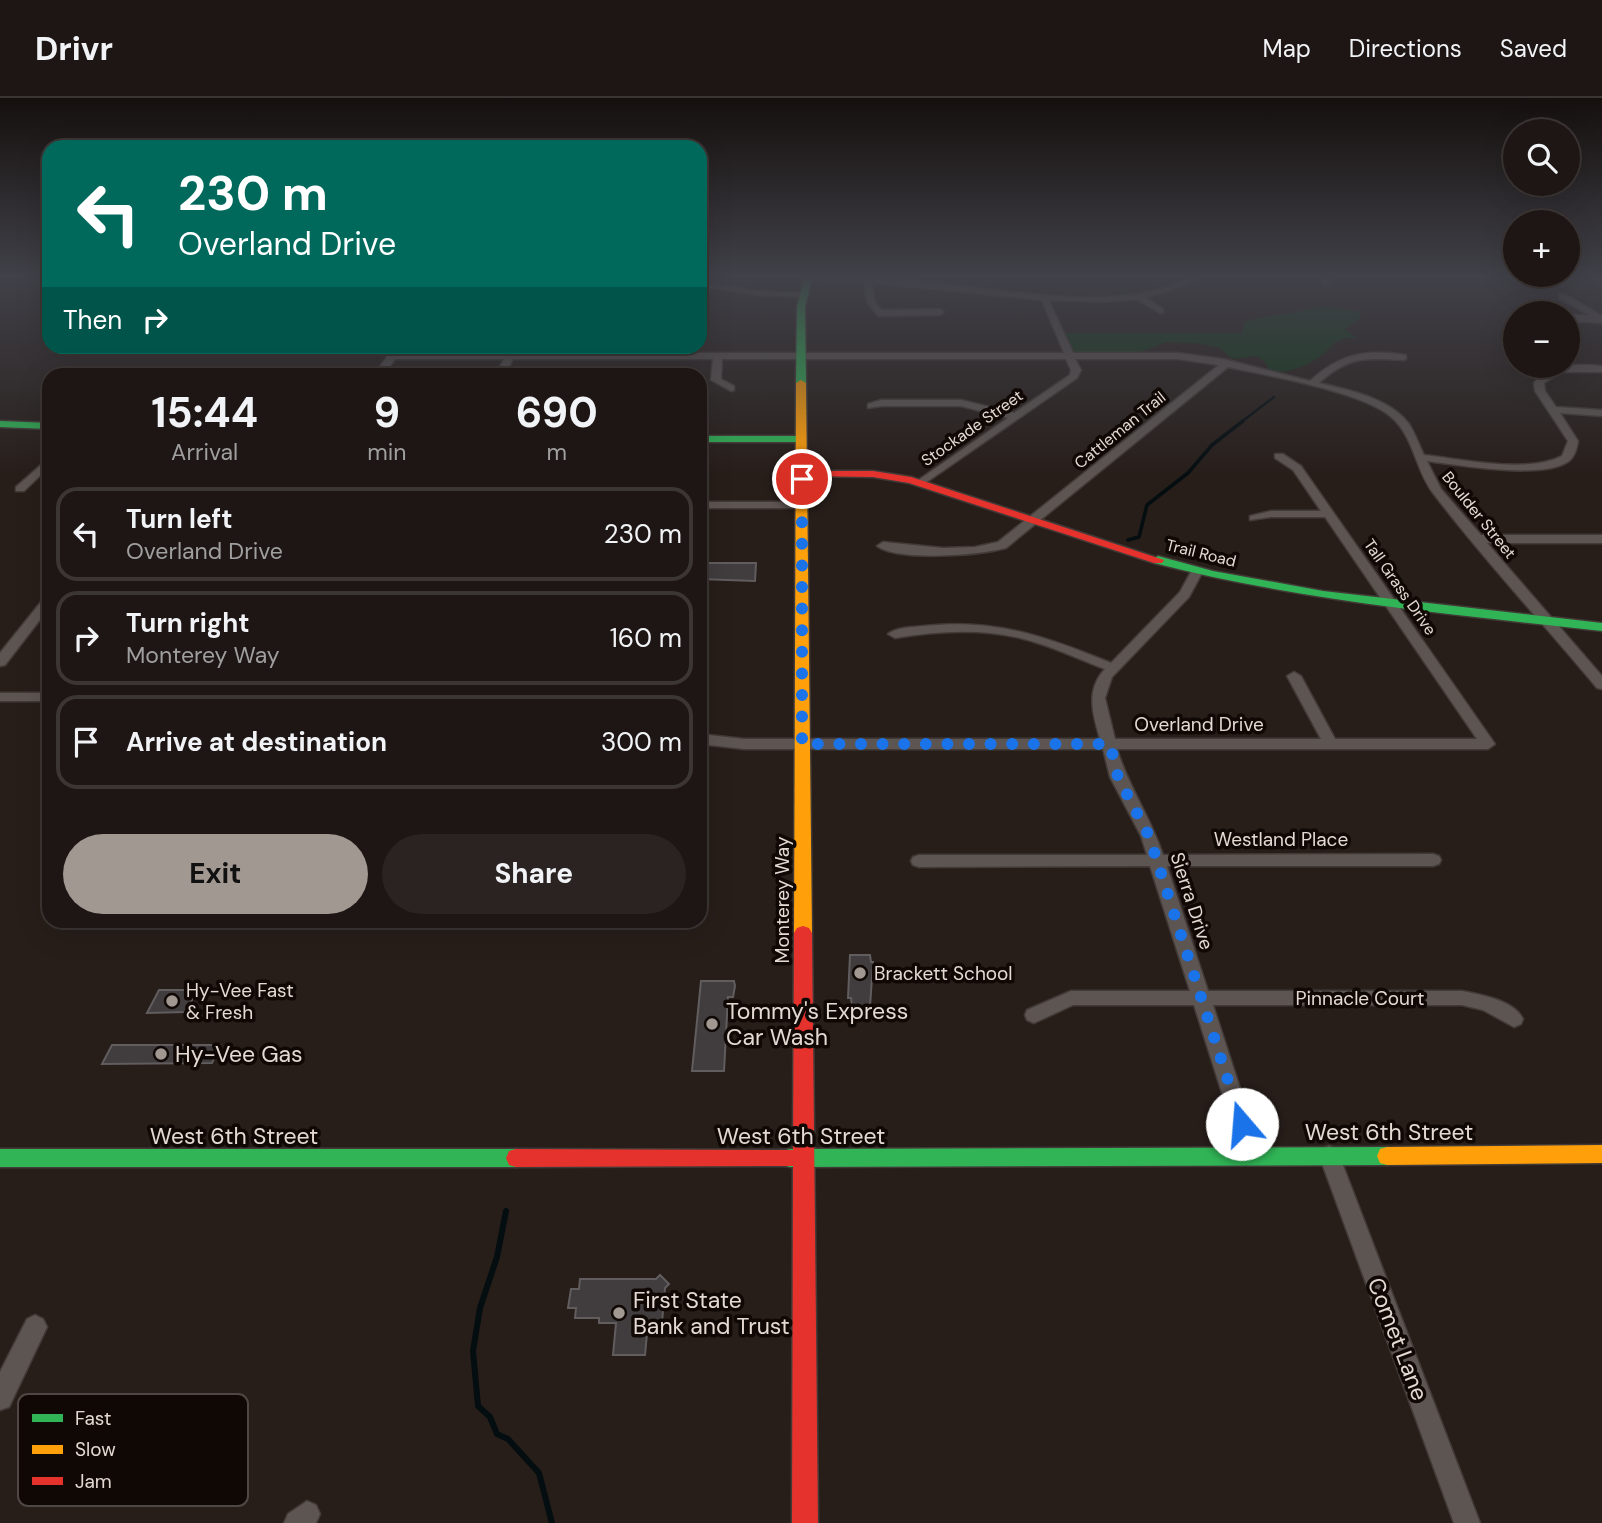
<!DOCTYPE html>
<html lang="en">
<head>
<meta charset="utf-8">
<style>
	:root { --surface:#1d1614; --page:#2a2322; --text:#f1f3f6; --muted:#a09fa0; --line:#3b3534; --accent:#a29892 }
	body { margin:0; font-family:"DM Sans",sans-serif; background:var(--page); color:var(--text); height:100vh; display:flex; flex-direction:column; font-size:26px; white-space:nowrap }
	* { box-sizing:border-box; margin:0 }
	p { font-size:23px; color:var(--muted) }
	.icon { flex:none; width:38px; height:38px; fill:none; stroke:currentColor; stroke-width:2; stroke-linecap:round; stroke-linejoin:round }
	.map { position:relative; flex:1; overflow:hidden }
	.sheet { position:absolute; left:42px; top:270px; width:665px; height:560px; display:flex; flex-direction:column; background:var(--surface); border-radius:21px; box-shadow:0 7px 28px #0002,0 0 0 2px var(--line) }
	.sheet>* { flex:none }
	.banner { position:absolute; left:42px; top:42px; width:665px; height:214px; border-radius:21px; box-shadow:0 7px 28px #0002,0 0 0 2px var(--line); background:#00695c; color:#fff; overflow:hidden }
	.controls { position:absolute; left:1503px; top:21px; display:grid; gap:14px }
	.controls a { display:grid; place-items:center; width:77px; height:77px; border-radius:50%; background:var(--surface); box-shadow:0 7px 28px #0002,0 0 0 2px var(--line); font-size:35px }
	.pin { position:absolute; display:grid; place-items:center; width:60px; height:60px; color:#fff; margin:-30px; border:4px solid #fff; border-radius:50%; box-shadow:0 2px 7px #0007 }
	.me { position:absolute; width:77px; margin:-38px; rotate:342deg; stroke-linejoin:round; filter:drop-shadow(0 0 5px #0008) }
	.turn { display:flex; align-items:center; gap:24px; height:147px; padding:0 21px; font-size:32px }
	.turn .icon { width:91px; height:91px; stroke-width:2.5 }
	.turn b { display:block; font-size:49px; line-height:60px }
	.then { display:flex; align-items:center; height:66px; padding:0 21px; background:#0003; gap:14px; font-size:26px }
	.eta { display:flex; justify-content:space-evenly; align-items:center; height:119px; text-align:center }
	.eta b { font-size:42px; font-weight:700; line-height:49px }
	.cta { display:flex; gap:14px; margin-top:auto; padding:14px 21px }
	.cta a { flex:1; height:80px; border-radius:42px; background:var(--accent); color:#111; font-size:28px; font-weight:700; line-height:80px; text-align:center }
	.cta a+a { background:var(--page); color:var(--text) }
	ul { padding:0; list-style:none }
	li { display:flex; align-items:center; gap:21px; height:94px; margin:0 14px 10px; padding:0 7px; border:4px solid var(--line); border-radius:21px }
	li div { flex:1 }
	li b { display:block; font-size:26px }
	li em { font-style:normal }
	header { display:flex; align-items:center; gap:42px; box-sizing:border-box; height:98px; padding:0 35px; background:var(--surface); border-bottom:2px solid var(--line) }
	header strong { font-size:33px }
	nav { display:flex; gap:38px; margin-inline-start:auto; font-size:24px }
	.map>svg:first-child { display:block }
	.green { fill:#113817 }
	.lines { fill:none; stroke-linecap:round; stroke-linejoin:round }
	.stream-far2 { stroke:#040d10; stroke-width:2.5 }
	.stream-far1 { stroke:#040d10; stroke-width:3.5 }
	.stream { stroke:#040d10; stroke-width:6 }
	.building { fill:#413c3d; stroke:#615c5e; stroke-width:2 }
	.street-casing { stroke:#423a37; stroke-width:3 }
	.fast-casing { stroke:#423a37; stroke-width:3 }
	.slow-casing { stroke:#423a37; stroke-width:3 }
	.jam-casing { stroke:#423a37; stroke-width:3 }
	.street { fill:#5d5552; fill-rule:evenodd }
	.fast { fill:#30b455; fill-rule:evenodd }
	.slow { fill:#ff9f0a; fill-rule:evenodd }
	.jam { fill:#e5322d; fill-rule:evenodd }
	.route { stroke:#1a73e8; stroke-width:12; stroke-dasharray:0 21.6 }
	.poi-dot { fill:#a29892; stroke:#0f0805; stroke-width:2.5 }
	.labels { text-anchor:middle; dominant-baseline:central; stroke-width:7; stroke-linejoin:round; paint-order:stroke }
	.far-street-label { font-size:16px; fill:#e5d9d3; stroke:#0f0805 }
	.street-label { font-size:19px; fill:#e5d9d3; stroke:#0f0805 }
	.poi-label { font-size:19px; fill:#e5d9d3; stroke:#0f0805; text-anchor:start }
	.near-poi-label { font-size:23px; fill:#e5d9d3; stroke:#0f0805; text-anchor:start }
	.near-street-label { font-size:23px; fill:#e5d9d3; stroke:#0f0805 }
	.key { fill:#0f0805; stroke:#4f4743; stroke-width:2 }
	.key-label { font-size:19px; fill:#e5d9d3 }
</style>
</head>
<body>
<header>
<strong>Drivr</strong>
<nav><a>Map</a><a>Directions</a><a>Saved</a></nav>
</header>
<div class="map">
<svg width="1602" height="1425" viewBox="0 0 1602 1425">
	<rect width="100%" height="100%" fill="#271e1a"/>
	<path class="green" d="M1318 207 1359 213 1361 216 1359 222 1345 231 1357 240H1346L1334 245C1323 261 1289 279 1269 272L1266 265 1257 258 1233 261 1218 249 1194 245 1166 244 1138 255 1074 256 1063 235H1242L1244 224C1267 215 1293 219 1318 207Z"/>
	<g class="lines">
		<path class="stream-far2" d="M1240 325 1274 299"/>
		<path class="stream-far1" d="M1128 442 1139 439 1147 407 1188 375 1212 347 1243 323"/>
		<path class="stream" d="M506 1113 497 1159 480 1210 473 1253 478 1308 490 1319 497 1336 508 1341 539 1375 552 1425"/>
	</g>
	<g class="building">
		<path d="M700 465H756L755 483 700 481Z"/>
		<path d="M850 857H870L871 864H873L870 909H852L851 900H848Z"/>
		<path d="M701 883H734L735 888 733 899H728L724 973H692Z"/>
		<path d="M159 892H197L186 914 147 915Z"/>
		<path d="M112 947H220L212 965 102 966Z"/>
		<path d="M660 1177 669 1186 665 1190 662 1224 648 1225 645 1257H613L616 1225H599V1220H575L576 1210H568L571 1191H579L580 1181H656Z"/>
	</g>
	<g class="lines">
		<g class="street-casing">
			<g id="street">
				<path d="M804 180C892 172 982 195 1070 199 1101 200 1134 199 1164 190 1177 186 1186 180 1200 180L1170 193 1145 199 1163 211V215H1160L1136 201 1104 204 1051 202 1050 205 1073 255H1178L1223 261 1310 283C1341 255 1366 251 1406 257V261L1403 262C1365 260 1348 258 1319 285 1349 292 1390 300 1409 326 1415 335 1419 347 1424 357 1462 361 1526 376 1562 358L1568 343 1535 293 1534 285C1551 264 1578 266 1602 268V274H1561L1544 285 1545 293 1556 309 1602 312V318L1560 315 1578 343C1577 350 1575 358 1569 363 1544 382 1458 367 1427 363L1441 391 1481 437H1602V445H1487L1602 578V591L1597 590C1543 525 1484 462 1433 395 1415 372 1414 337 1390 318 1360 293 1268 278 1228 269L1006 450C980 457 899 464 877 448L883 444 943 450 975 449 998 444 1219 267 1178 261H1075L1081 272 1077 280 921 388 917 387V383L1008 320 961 308H882L868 310V306L881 302H961L1014 315 1070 277 1071 272 1066 261H722L721 281 734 288V292L731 293 711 282 713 261H513L505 276H496L504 261H395L384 276H375L394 248 402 249 398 255H506L512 248 517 251 515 255H1064L1042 202 872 185 875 204 881 212 940 211 944 214 940 217 878 218 867 204 864 184 808 182Z"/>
				<path d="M1320 180H1328L1331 185 1324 187Z"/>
				<path d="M700 184 757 193 805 195 809 197 805 199 757 197 700 188Z"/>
				<path d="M1559 196H1565L1602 218V225L1568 223V217H1589L1559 200Z"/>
				<path d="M1275 356H1283L1301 368 1495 646 1488 651H1117C1128 688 1151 720 1163 757L1433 756 1439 758 1441 762 1439 766 1433 768H1167L1208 893H1462C1481 897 1514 902 1523 921L1521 926 1514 929 1483 912 1462 907H1213L1262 1058 1259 1065 1252 1067 1245 1065 1242 1058 1194 907H1073L1034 925 1027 922 1025 917 1027 912 1071 893H1190L1150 768 919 769 913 767 911 763 913 759 919 757H1147L1141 738 1110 679 1103 651H744L700 646V636L744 641H1100C1093 617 1085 592 1105 571 1078 561 1052 548 1024 541 982 530 937 533 895 540L888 536C897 529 913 529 924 528 995 520 1047 539 1111 565L1180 494 1193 470 1197 469 1203 473 1189 499 1112 579 1105 600 1115 641H1321L1287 578 1294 574 1301 578 1335 641H1477L1325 419H1271L1250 422V418L1271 413H1321L1293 372 1275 360Z"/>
				<path d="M49 360V369L24 393H16V389Z"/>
				<path d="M700 404H802L808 407 802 410H700Z"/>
				<path d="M49 498V510L5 567 0 568V555L45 499Z"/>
				<rect x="0" y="595" width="49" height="8"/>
				<path d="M1329 1048 1336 1050 1339 1057 1480 1425H1454L1319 1057 1322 1050Z"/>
				<path d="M35 1217 43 1221 47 1229 9 1309 0 1312V1274L27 1221Z"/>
				<path d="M307 1403 316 1407 320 1416 316 1425H284L288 1416Z"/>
			</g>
		</g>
		<g class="fast-casing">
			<g id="fast">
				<path d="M804 180H812L805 209 806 285 801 288 796 285 797 209Z"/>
				<path d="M0 323 49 325V331L0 329Z"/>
				<path d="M700 338H801L806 341 801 344H700Z"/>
				<path d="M1158 458 1213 473 1323 493 1602 525V533C1451 516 1301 503 1154 465L1152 462Z"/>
				<path d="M1387 1049 1394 1051 1397 1058 1394 1065 1387 1067 790 1069 783 1067 780 1060 783 1053 790 1051Z"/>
				<path d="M0 1051H516L523 1053 526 1060 523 1067 516 1069H0Z"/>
			</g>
		</g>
		<g class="slow-casing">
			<g id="slow">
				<path d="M801 282 806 285 812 835 809 840H797L794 835 796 285Z"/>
				<path d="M1602 1047V1065L1387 1067 1380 1065 1377 1058 1380 1051 1387 1049Z"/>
			</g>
		</g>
		<g class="jam-casing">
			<g id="jam">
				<path d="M1597 180H1602V182H1598Z"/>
				<path d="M797 373H873L911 379 1164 462 1162 465H1154L909 385 873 379 801 378 797 377Z"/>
				<path d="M803 828 809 830 812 835 818 1425H792L793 1068 516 1069 509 1067 506 1060 509 1053 516 1051 793 1052 794 835 797 830Z"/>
			</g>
		</g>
		<use href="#street" class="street"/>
		<use href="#fast" class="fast"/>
		<use href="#slow" class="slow"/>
		<use href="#jam" class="jam"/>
	</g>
	<linearGradient id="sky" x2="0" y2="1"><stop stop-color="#15100e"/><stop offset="0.47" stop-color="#414149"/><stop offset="1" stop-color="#414149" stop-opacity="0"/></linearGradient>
	<rect width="1602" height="379" fill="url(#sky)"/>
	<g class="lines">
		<path class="route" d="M802 381V646H1110L1118 679 1149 738 1242 1026"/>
	</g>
	<g class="poi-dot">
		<circle cx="860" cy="875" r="7"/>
		<circle cx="172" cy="903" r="7"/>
		<circle cx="712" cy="926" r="7"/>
		<circle cx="161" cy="956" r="7"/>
		<circle cx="619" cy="1215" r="7"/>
	</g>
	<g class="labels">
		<g class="far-street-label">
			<text transform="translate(972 330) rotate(-35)">Stockade Street</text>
			<text transform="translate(1120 332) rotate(-39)">Cattleman Trail</text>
			<text transform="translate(1479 417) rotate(51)">Boulder Street</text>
			<text transform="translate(1201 455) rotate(14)">Trail Road</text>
			<text transform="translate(1400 489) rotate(55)">Tall Grass Drive</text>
		</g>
		<g class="street-label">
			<text x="1199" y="626">Overland Drive</text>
			<text x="1281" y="741">Westland Place</text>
			<text transform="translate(782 802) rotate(-90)">Monterey Way</text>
			<text transform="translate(1192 803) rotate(72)">Sierra Drive</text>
			<text x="1360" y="900">Pinnacle Court</text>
		</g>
		<g class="poi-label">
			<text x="874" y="875">Brackett School</text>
			<text x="186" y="892">Hy-Vee Fast<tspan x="186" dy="22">&amp; Fresh</tspan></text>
		</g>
		<g class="near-poi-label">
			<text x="726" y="913">Tommy's Express<tspan x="726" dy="26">Car Wash</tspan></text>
			<text x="175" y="956">Hy-Vee Gas</text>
			<text x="633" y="1202">First State<tspan x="633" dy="26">Bank and Trust</tspan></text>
		</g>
		<g class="near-street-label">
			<text x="1389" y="1034">West 6th Street</text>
			<text x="234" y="1038">West 6th Street</text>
			<text x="801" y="1038">West 6th Street</text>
			<text transform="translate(1398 1241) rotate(69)">Comet Lane</text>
		</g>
	</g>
	<rect x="18" y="1296" width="230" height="112" rx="10" class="key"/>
	<rect x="32" y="1316" width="31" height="8" fill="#30b455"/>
	<rect x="32" y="1347" width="31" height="9" fill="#ff9f0a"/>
	<rect x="32" y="1379" width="31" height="8" fill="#e5322d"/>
	<g class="key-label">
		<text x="75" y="1327">Fast</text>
		<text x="75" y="1358">Slow</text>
		<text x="75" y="1390">Jam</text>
	</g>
</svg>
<div class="controls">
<a><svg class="icon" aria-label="search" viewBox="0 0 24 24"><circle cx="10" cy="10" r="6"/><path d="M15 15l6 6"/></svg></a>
<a>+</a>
<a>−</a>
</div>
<div class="pin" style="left:802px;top:381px;background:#d93025"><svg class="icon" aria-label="arrive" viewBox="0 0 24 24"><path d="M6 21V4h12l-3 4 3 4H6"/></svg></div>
<svg class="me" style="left:1242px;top:1026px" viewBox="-20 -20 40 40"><circle r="19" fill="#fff"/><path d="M0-13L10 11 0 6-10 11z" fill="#1a73e8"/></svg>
<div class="banner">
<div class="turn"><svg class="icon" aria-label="left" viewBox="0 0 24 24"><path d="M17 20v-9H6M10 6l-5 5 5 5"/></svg><div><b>230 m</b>Overland Drive</div></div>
<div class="then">Then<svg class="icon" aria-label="right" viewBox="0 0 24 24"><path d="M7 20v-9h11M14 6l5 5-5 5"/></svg></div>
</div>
<section class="sheet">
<div class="eta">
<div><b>15:44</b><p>Arrival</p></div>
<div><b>9</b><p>min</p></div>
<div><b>690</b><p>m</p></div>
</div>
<ul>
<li><svg class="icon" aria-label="left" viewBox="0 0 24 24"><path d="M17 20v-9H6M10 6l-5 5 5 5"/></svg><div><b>Turn left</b><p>Overland Drive</p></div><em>230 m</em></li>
<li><svg class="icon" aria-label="right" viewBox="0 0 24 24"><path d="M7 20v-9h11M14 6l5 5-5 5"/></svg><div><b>Turn right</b><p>Monterey Way</p></div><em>160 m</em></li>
<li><svg class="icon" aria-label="arrive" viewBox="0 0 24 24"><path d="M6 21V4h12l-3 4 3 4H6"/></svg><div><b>Arrive at destination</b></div><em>300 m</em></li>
</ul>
<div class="cta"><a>Exit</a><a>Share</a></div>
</section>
</div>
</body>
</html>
